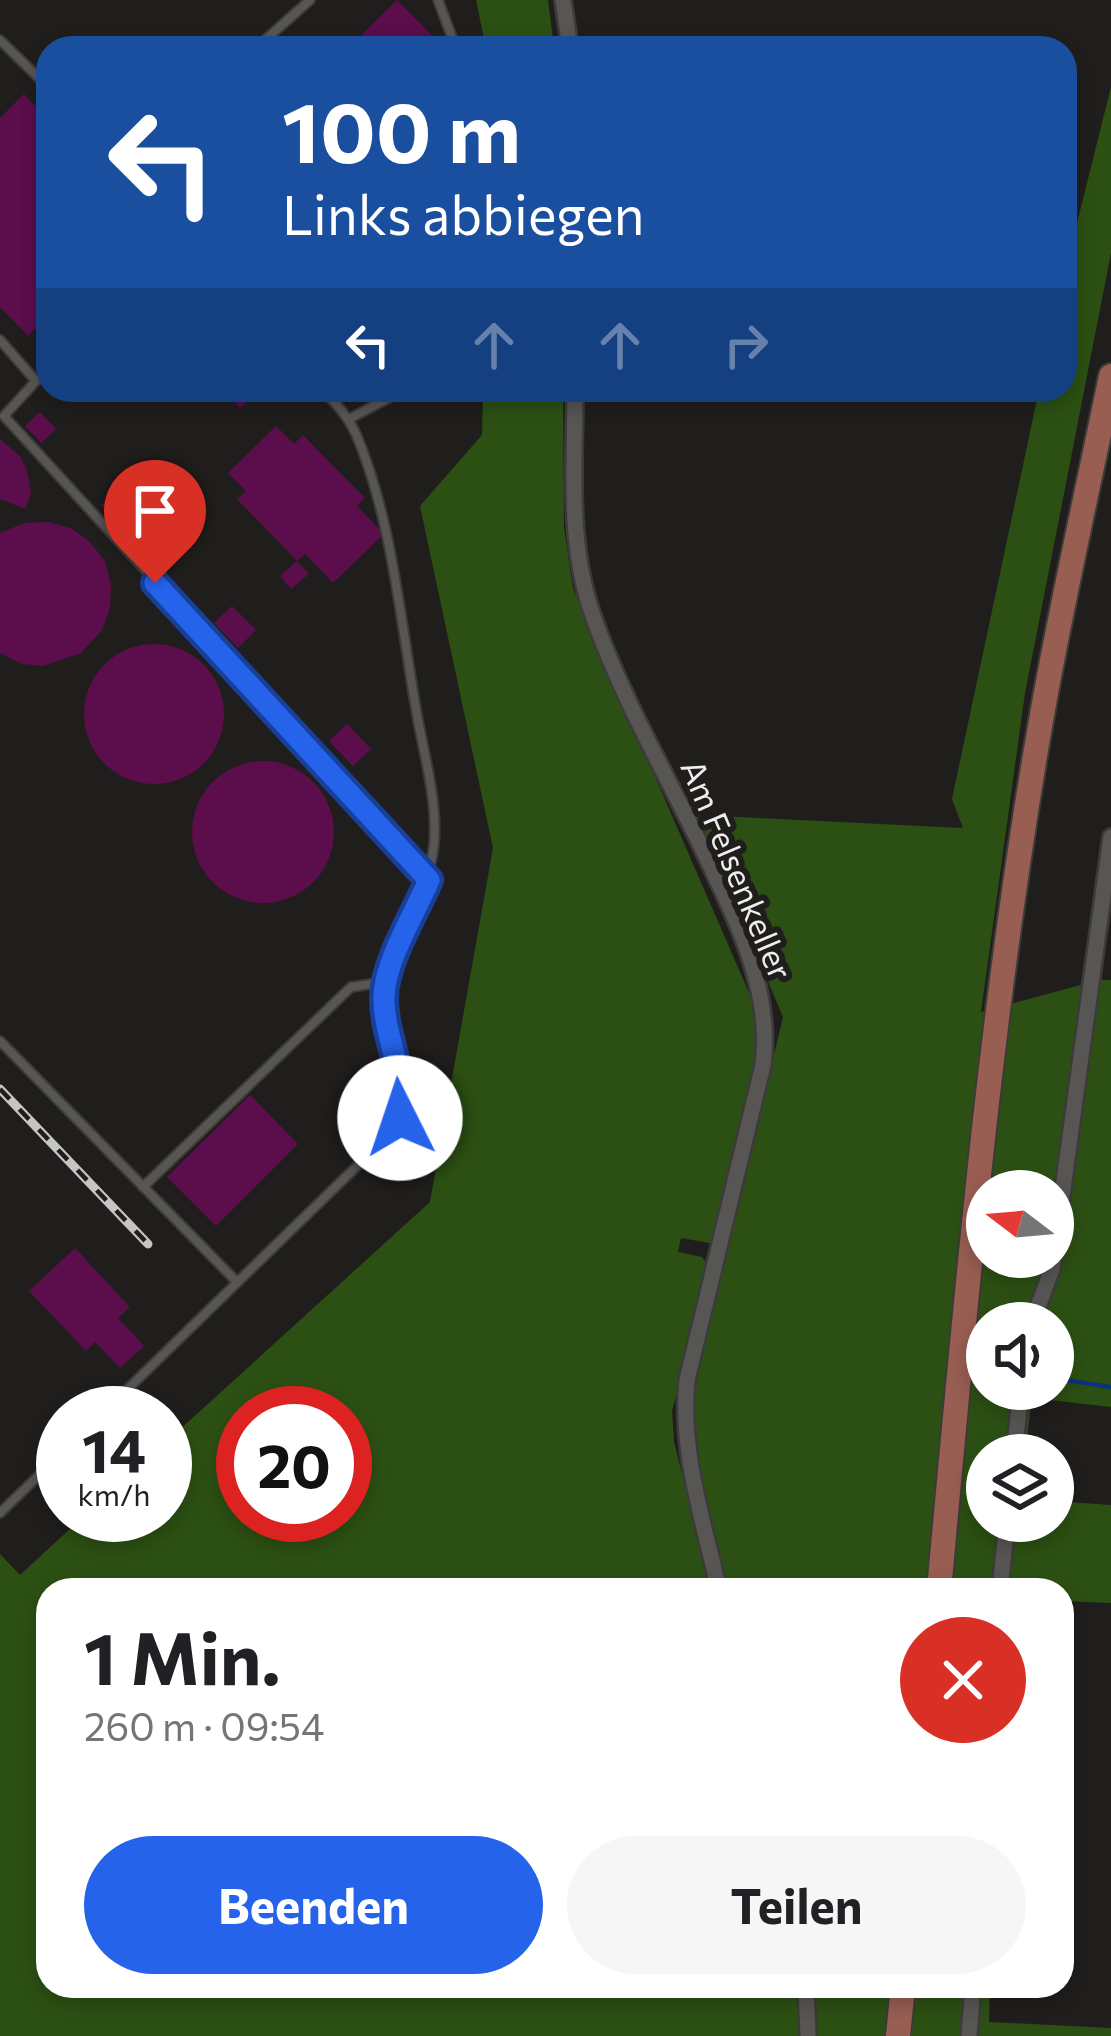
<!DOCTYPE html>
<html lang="de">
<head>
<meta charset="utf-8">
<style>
	:root { --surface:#fff; --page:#f6f6f6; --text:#202124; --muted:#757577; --accent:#2563eb }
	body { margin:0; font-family:Commissioner,sans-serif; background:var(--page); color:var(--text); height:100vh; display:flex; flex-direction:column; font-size:45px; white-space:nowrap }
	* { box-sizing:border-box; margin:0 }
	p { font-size:39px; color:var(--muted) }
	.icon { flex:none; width:66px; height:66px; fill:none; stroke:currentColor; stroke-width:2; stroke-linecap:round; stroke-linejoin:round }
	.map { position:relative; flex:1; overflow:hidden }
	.sheet { position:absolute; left:36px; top:1578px; width:1038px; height:420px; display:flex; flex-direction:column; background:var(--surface); border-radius:36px; box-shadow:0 6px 18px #0003 }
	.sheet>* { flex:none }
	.top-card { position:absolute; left:36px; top:36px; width:1041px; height:366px; border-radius:36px; box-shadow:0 6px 18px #0003; background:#1a4fa0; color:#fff; overflow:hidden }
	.needle { width:78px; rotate:286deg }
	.tools { position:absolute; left:966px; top:1170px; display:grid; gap:24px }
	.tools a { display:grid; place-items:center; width:108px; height:108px; border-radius:50%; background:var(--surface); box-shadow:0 6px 18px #0003; font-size:60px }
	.speed { position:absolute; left:36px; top:1386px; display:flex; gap:24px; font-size:60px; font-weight:700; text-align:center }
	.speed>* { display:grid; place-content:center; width:156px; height:156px; border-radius:50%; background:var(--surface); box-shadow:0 6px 18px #0003; line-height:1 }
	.speed small { font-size:30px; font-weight:400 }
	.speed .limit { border:18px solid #d22; background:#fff; color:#111 }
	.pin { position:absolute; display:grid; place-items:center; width:102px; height:102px; color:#fff; margin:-123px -51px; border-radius:50% 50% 50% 0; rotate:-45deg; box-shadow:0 0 12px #0007 }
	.pin .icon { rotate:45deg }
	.me { position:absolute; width:132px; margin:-66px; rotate:356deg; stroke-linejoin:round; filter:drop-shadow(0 0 9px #0008) }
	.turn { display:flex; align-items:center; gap:42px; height:252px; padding:0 48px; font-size:54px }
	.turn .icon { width:156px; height:156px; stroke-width:2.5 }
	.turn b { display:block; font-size:84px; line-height:102px }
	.lanes { display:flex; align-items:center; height:114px; padding:0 48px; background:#0003; justify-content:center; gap:60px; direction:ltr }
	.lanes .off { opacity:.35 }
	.round { display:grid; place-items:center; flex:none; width:126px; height:126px; border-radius:63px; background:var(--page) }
	.head { display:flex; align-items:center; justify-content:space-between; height:204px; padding:0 48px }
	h1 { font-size:72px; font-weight:700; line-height:90px }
	.action { display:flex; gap:24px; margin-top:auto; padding:24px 48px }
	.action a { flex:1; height:138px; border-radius:72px; background:var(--accent); color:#fff; font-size:48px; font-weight:700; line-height:138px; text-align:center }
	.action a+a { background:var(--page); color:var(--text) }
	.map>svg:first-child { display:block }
	.green { fill:#2c5013; fill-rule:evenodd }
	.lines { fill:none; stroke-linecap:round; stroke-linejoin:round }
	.stream { stroke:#0a347b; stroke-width:4.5 }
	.building { fill:#5b0d4c }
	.lane-casing { stroke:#3c3b39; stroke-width:12 }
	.street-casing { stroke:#3c3b39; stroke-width:20 }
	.primary-casing { stroke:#3c3b39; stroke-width:28 }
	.lane { stroke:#585654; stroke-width:8 }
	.street { stroke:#585654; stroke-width:15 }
	.primary { stroke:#995e52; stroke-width:24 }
	.rail-casing { stroke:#c6c5c4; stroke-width:9 }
	.rail { stroke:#201e1c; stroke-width:4.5; stroke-dasharray:14; stroke-linecap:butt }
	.route-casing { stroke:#184099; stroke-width:30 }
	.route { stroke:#2563eb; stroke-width:21 }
	.labels { text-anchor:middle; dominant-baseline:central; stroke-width:12; stroke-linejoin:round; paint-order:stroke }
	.street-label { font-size:33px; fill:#efeeed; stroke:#201e1c }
</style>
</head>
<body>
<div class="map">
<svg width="1111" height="2036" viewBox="0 0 1111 2036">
	<rect width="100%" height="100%" fill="#201e1c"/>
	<g class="green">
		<path d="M476 0H548L554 48H486Z"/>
		<path d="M1111 87V253L1025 693 981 1012 1099 980H1111V1407L1032 1398 1025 1455H987V1521H1053V1501L1111 1505V1603L1062 1601V1590H723L694 1453 692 1397 783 1017 698 815 963 828 952 799 1039 390H1065V271ZM987 1191H1053V1257H987ZM987 1323H1053V1389H987Z"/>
		<path d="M483 390H563L564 528 573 588 763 1025 718 1236 710 1243 681 1238 678 1252 702 1257 710 1268 672 1411 674 1442 712 1590H48V1986H796L799 2036H0V1554L20 1575 85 1515H165V1443L430 1202 493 848 420 506 482 435ZM243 1413H345V1515H243Z"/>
		<path d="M815 1986H990L989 2022 1111 2028V2036H813Z"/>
	</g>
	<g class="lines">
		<path class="stream" d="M1053 1378 1111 1387"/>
	</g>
	<g class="building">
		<path d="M397 0 444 48H348Z"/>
		<path d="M24 94 48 119V316L28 336 0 307V118Z"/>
		<path d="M223 390H259L240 408Z"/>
		<path d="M40 412 56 429 41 443 25 426Z"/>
		<path d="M276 426 294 444 303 435 365 498 357 506 384 534 333 583 305 554 297 561 237 499 246 491 228 473Z"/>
		<path d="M0 439 20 456 27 470 31 494 25 509 0 499Z"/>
		<path d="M119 487 142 511 124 529 101 505Z"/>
		<path d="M48 522 71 528 90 542 105 561 111 584 110 608 102 630 81 653 43 666 22 664 0 653V533L24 523Z"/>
		<path d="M297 561 309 574 291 589 280 576Z"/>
		<path d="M232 606 256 630 238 648 214 623Z"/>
		<circle cx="154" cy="714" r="70"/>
		<path d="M347 724 371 749 353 766 329 741Z"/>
		<circle cx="263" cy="832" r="71"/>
		<path d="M250 1095 298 1144 216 1226 167 1177Z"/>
		<path d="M75 1248 130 1307 118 1318 144 1346 120 1368 95 1342 86 1351 29 1291Z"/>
	</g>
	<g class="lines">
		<g class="lane-casing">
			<g id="lane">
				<path d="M438 0 456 48"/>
				<path d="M0 40 48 87"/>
				<path d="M256 48 310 0"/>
				<path d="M0 340 36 381 4 416 428 879"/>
				<path d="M349 419 404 390"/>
				<path d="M0 1041 237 1282"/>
				<path d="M143 1187 351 987 385 982"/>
				<path d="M103 1413 393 1131C417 1089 384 1043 384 998 383 952 429 899 434 844 438 800 423 752 416 709 400 618 392 519 356 434 348 416 336 404 323 390"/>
				<path d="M0 1513 63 1452"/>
			</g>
		</g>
		<g class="street-casing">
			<g id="street">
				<path d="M563 0 570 48"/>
				<path d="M575 390C575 466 567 543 593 616 621 696 665 772 702 848 734 916 773 988 763 1065L687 1380C680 1452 703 1520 719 1590"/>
				<path d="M1032 1323 1052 1269 1111 837"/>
				<path d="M1014 1455 1021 1389"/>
				<path d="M1000 1590 1007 1521"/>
				<path d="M806 1986 808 2036"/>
				<path d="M969 2036 973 1986"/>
			</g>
		</g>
		<g class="primary-casing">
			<g id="primary">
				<path d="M939 1590C966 1298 991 1004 1042 715 1062 601 1088 489 1111 376"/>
				<path d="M898 2036 903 1986"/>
			</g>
		</g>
		<use href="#lane" class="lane"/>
		<use href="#street" class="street"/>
		<use href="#primary" class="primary"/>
		<g class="rail-casing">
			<path id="rail" d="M0 1089 148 1244"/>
		</g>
		<use href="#rail" class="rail"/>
	</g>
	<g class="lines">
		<g class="route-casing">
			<path id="route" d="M155 583 429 880C415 913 385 961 384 996 383 1037 408 1076 400 1118"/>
		</g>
		<use href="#route" class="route"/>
	</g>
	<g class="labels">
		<g class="street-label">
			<text transform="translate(738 869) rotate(67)">Am Felsenkeller</text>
		</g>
	</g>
</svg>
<div class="tools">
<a><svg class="needle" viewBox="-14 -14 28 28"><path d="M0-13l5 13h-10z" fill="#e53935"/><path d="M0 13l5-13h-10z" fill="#757577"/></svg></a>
<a><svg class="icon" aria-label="sound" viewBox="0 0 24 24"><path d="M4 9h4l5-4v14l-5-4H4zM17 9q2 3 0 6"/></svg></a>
<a><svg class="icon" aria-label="layers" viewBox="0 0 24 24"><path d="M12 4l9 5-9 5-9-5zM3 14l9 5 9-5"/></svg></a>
</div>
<div class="speed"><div>14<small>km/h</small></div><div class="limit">20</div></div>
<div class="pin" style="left:155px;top:583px;background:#d93025"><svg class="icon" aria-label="arrive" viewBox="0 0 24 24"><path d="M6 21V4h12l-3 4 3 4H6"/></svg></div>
<svg class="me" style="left:400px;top:1118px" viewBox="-20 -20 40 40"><circle r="19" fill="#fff"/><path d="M0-13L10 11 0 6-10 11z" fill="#2563eb"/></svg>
<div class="top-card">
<div class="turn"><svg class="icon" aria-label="left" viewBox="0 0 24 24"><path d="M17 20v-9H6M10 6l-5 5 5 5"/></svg><div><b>100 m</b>Links abbiegen</div></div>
<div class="lanes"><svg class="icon" aria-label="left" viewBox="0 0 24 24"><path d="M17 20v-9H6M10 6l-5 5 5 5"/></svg><svg class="icon off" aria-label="ahead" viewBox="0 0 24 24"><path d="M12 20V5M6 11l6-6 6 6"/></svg><svg class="icon off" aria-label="ahead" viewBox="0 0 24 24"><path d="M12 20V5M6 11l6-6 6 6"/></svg><svg class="icon off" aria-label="right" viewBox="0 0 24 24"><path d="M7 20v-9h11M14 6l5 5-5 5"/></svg></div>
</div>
<section class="sheet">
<div class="head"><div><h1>1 Min.</h1><p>260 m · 09:54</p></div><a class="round" style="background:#d93025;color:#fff"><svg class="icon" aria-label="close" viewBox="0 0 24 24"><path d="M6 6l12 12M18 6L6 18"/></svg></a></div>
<div class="action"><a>Beenden</a><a>Teilen</a></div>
</section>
</div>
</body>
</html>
